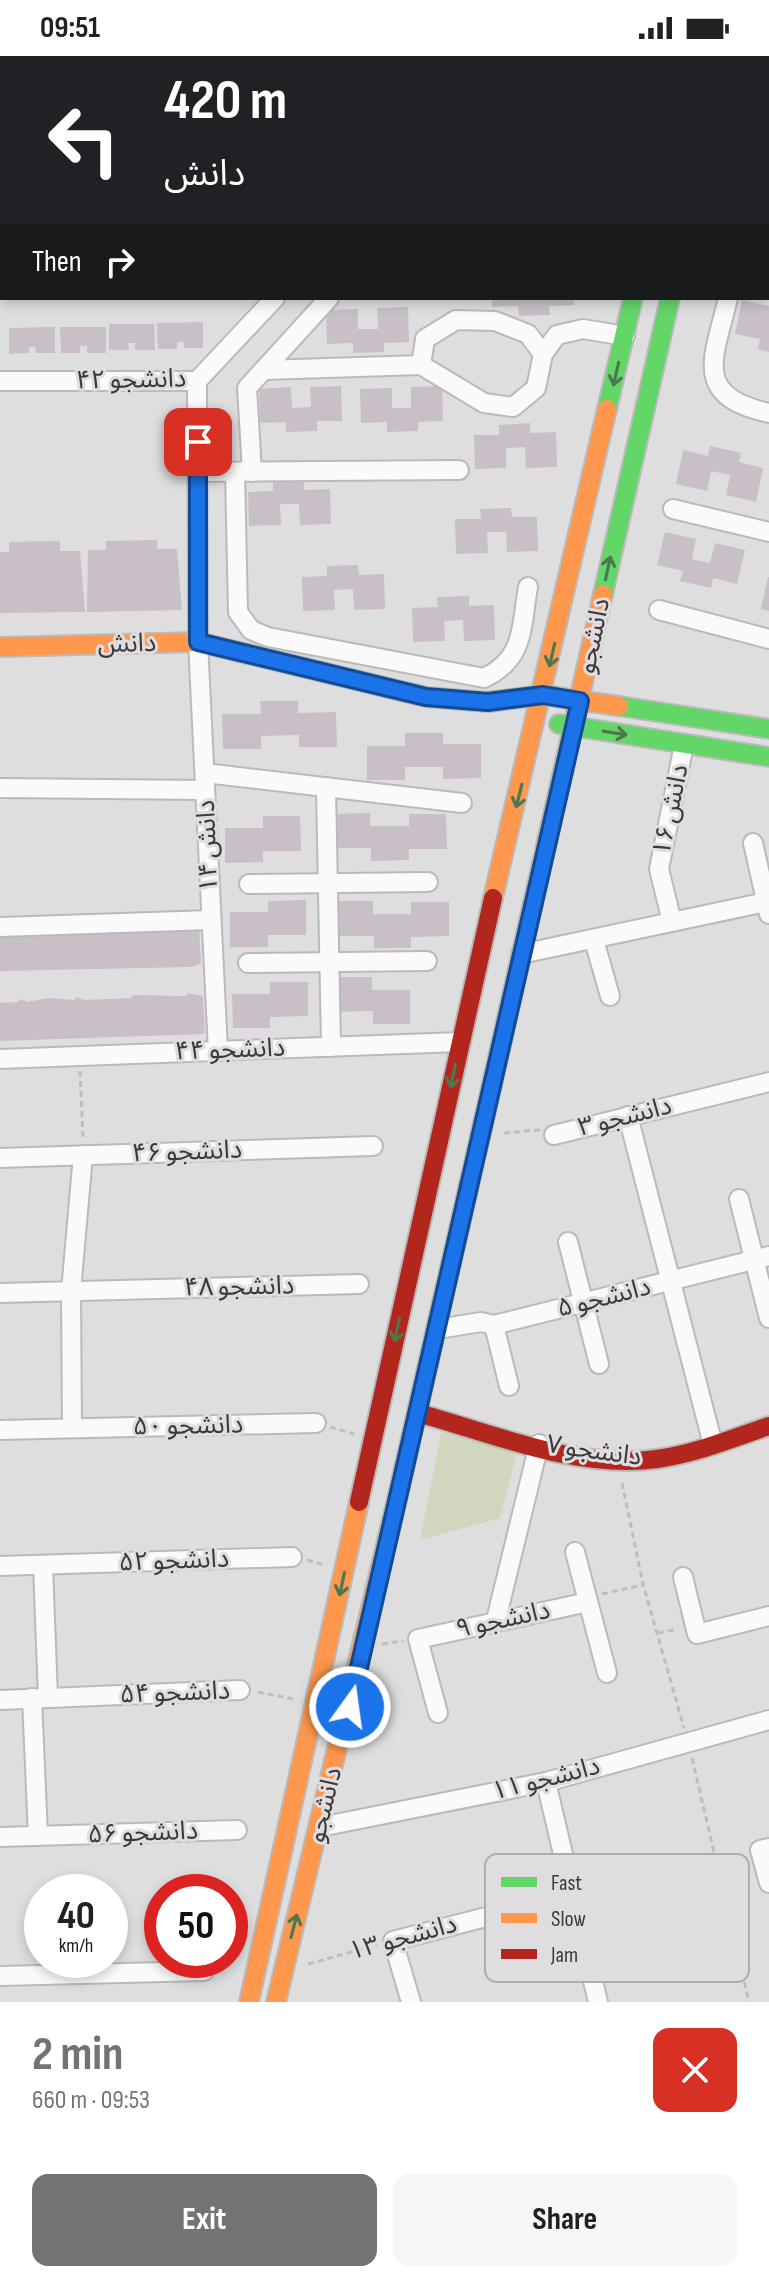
<!DOCTYPE html>
<html lang="en">
<head>
<meta charset="utf-8">
<style>
	:root { --surface:#fff; --page:#f6f6f6; --text:#202124; --muted:#757577; --accent:#747374 }
	body { margin:0; font-family:"Sofia Sans Condensed","Noto Sans Arabic",sans-serif; background:var(--page); color:var(--text); height:100vh; display:flex; flex-direction:column; font-size:30px; white-space:nowrap }
	* { box-sizing:border-box; margin:0 }
	p { font-size:26px; color:var(--muted) }
	.icon { flex:none; width:44px; height:44px; fill:none; stroke:currentColor; stroke-width:2; stroke-linecap:round; stroke-linejoin:round }
	.map { position:relative; height:1946px; overflow:hidden }
	.drawer { display:flex; flex-direction:column; background:var(--surface); flex:1 }
	.drawer>* { flex:none }
	.top-card { position:absolute; left:0px; top:0px; width:770px; height:244px; box-shadow:0 4px 12px #0003; background:#202124; color:#fff; overflow:hidden }
	.speed { position:absolute; left:24px; top:1818px; display:flex; gap:16px; font-size:40px; font-weight:700; text-align:center }
	.speed>* { display:grid; place-content:center; width:104px; height:104px; border-radius:50%; background:var(--surface); box-shadow:0 4px 12px #0003; line-height:1 }
	.speed small { font-size:20px; font-weight:400 }
	.speed .limit { border:12px solid #d22; background:#fff; color:#111 }
	.pin { position:absolute; display:grid; place-items:center; width:68px; height:68px; color:#fff; margin:-34px; border-radius:16px; box-shadow:0 4px 12px #0006 }
	.me { position:absolute; width:88px; margin:-44px; rotate:14deg; stroke-linejoin:round; filter:drop-shadow(0 0 6px #0008) }
	.turn { display:flex; align-items:center; gap:28px; height:168px; padding:0 32px; font-size:36px }
	.turn .icon { width:104px; height:104px; stroke-width:2.5 }
	.turn b { display:block; font-size:56px; line-height:68px }
	.then { display:flex; align-items:center; height:76px; padding:0 32px; background:#0003; gap:16px; font-size:30px }
	.round { display:grid; place-items:center; flex:none; width:84px; height:84px; border-radius:16px; background:var(--page) }
	.headline { display:flex; align-items:center; justify-content:space-between; height:136px; padding:0 32px }
	h1 { font-size:48px; font-weight:700; line-height:60px; color:var(--accent) }
	.action { display:flex; gap:16px; margin-top:auto; padding:16px 32px }
	.action a { flex:1; height:92px; border-radius:16px; background:var(--accent); color:#fff; font-size:32px; font-weight:700; line-height:92px; text-align:center }
	.action a+a { background:var(--page); color:var(--text) }
	.status { display:flex; justify-content:space-between; align-items:center; height:56px; padding:0 40px; background:var(--surface); direction:ltr }
	.status svg { height:22px; fill:currentColor }
	.map>svg:first-child { display:block }
	.green { fill:#d1d7be }
	.building { fill:#c8bfc9 }
	.lines { fill:none; stroke-linecap:round; stroke-linejoin:round }
	.street-casing { stroke:#bbbabb; stroke-width:22 }
	.fast-casing { stroke:#bbbabb; stroke-width:22 }
	.slow-casing { stroke:#bbbabb; stroke-width:22 }
	.jam-casing { stroke:#bbbabb; stroke-width:22 }
	.path { stroke:#bfbebf; stroke-width:3; stroke-dasharray:6 4; stroke-linecap:butt }
	.street { stroke:#fafafa; stroke-width:18 }
	.fast { stroke:#63d668; stroke-width:18 }
	.slow { stroke:#ff974d; stroke-width:18 }
	.jam { stroke:#b3261e; stroke-width:18 }
	.oneway { stroke:#4b784d }
	.route-casing { stroke:#114b97; stroke-width:20 }
	.route { stroke:#1a73e8; stroke-width:14 }
	.labels { text-anchor:middle; dominant-baseline:central; stroke-width:6; stroke-linejoin:round; paint-order:stroke }
	.street-label { font-size:26px; fill:#3b3a3b; stroke:#e0dde0 }
	.key { fill:#e0dde0; stroke:#aeacae; stroke-width:2 }
	.key-label { font-size:22px; fill:#3b3a3b }
</style>
</head>
<body>
<div class="status"><b>09:51</b><svg viewBox="0 0 49 12"><path d="M0 12V9h3v3zM5 12V6h3v6zM10 12V3h3v9zM15 12V0h3v12zM26 1h20v11H26zM47 4h2v5h-2z"/></svg></div>
<div class="map">
<svg width="769" height="1946" viewBox="0 0 769 1946">
	<rect width="100%" height="100%" fill="#dfdedf"/>
	<path class="green" d="M442 1373 519 1390 500 1462 420 1484Z"/>
	<g class="building">
		<path d="M492 242H574V249L549 250 550 259 519 260 518 250 492 251Z"/>
		<path d="M742 244 769 250V296L758 293 760 283 735 278Z"/>
		<path d="M408 251 409 286 384 287V296L353 297V287L327 288 326 254 358 253V273H378L377 252Z"/>
		<path d="M203 266V292H184V286H177V293H158L157 267Z"/>
		<path d="M109 268H154L155 294H135V287H128L129 294H109Z"/>
		<path d="M55 271V297H36L35 291H29V297L9 298V272Z"/>
		<path d="M60 271H106V297H87V290H80V297H61Z"/>
		<path d="M341 330 342 365H317V375L286 376V366L260 367 259 333 291 331 292 352 311 351 310 331Z"/>
		<path d="M442 330 443 365 418 366V375L387 376V366L361 367 360 333 392 332V352H411V331Z"/>
		<path d="M530 367V377L556 376 557 411 526 412 525 391 506 392V412L475 413 474 379H499V369Z"/>
		<path d="M710 390 741 397 739 406 763 412 756 446 726 439 730 419 711 415 707 435 676 428 683 394 708 400Z"/>
		<path d="M304 424V434L330 433 331 468 300 469 299 448H280L281 469 249 470 248 436 273 435V425Z"/>
		<path d="M511 452 512 461H537L538 495 507 496 506 476H487L488 497 456 498 455 463H481L480 453Z"/>
		<path d="M665 476 696 483 692 503 710 507 715 487 745 494 737 528 713 522 711 532 680 525 683 515 657 509Z"/>
		<path d="M157 484V493H177L182 554 87 556 88 494H106V485Z"/>
		<path d="M60 485V495H80L85 556 0 557V496H9V486Z"/>
		<path d="M358 509 359 519 384 518 385 553 354 554 353 533 334 534 335 554 303 555 302 521 327 520V510Z"/>
		<path d="M768 521H769V555L761 553Z"/>
		<path d="M469 540V550L494 549 495 584 464 585 463 564 444 565 445 585 413 586 412 552 438 551 437 541Z"/>
		<path d="M260 645H298V657L336 656 337 691H299V679L261 680V693H223L222 658H261Z"/>
		<path d="M405 677H443V688H481V722L443 723V711H405V724H367V690H405Z"/>
		<path d="M370 757V770H409V758H446L447 793H409V804L371 805V792H333V758Z"/>
		<path d="M263 760H300L301 795H263V806L225 807V772H263Z"/>
		<path d="M306 844V879H268V891H230V856H268V845Z"/>
		<path d="M335 845H373V858H411V846H449V880L411 881V892H374V880H335Z"/>
		<path d="M199 870 201 907 191 911 0 915V877Z"/>
		<path d="M334 921H372V934H410V968H373V955L335 956Z"/>
		<path d="M270 926H308V960L270 961V972H233L232 938H270Z"/>
		<path d="M188 937 203 940 205 978 0 985V947L18 946 20 943 28 946 48 942 75 944 76 941 84 944 131 942 132 939 186 940Z"/>
	</g>
	<g class="lines">
		<g class="street-casing">
			<g id="street">
				<path d="M54 0V2"/>
				<path d="M368 0V2"/>
				<path d="M0 91 2 89"/>
				<path d="M768 111 769 110"/>
				<path d="M0 189H2"/>
				<path d="M728 242C714 302 691 340 769 357"/>
				<path d="M543 298 557 279 583 273 625 280"/>
				<path d="M264 314 421 309 484 347 513 351 536 332 543 298 528 278 495 265 456 264 425 283 421 309"/>
				<path d="M0 325H197L275 242"/>
				<path d="M197 325 198 586 218 995"/>
				<path d="M199 416 459 414"/>
				<path d="M235 416 238 556 251 574 268 581 484 622C525 603 521 571 528 531"/>
				<path d="M252 416 247 332 329 242"/>
				<path d="M673 453 769 476"/>
				<path d="M659 554 769 583"/>
				<path d="M205 717 462 747"/>
				<path d="M326 731 331 991"/>
				<path d="M0 732 205 734"/>
				<path d="M753 787 769 858"/>
				<path d="M249 828 428 826"/>
				<path d="M672 866 659 813 684 689"/>
				<path d="M0 871 211 864"/>
				<path d="M594 884 610 940"/>
				<path d="M521 898 766 846"/>
				<path d="M248 907 427 905"/>
				<path d="M0 1003 460 986"/>
				<path d="M628 1060 713 1389"/>
				<path d="M554 1079 769 1026"/>
				<path d="M0 1102 373 1090"/>
				<path d="M739 1143 769 1262"/>
				<path d="M568 1186 599 1308"/>
				<path d="M0 1237 359 1228"/>
				<path d="M494 1269 509 1330"/>
				<path d="M438 1273 481 1266 494 1269 769 1200"/>
				<path d="M72 1372 71 1235 83 1099"/>
				<path d="M0 1374 316 1367"/>
				<path d="M575 1496 607 1617"/>
				<path d="M43 1509 48 1642"/>
				<path d="M0 1510 292 1501"/>
				<path d="M683 1521 697 1578 769 1560"/>
				<path d="M496 1564 539 1388"/>
				<path d="M32 1642 38 1780"/>
				<path d="M0 1644 240 1634"/>
				<path d="M438 1657 418 1583 588 1546"/>
				<path d="M546 1726 598 1946"/>
				<path d="M320 1771 546 1726 769 1664"/>
				<path d="M0 1781 237 1774"/>
				<path d="M769 1792 760 1794 769 1827"/>
				<path d="M493 1858 511 1915"/>
				<path d="M0 1920 204 1915"/>
				<path d="M411 1946 393 1885 664 1815 683 1880"/>
			</g>
		</g>
		<g class="fast-casing">
			<g id="fast">
				<path d="M683 2 684 0"/>
				<path d="M607 353 633 242"/>
				<path d="M603 538 670 242"/>
				<path d="M619 650 769 673"/>
				<path d="M559 668 769 701"/>
			</g>
		</g>
		<g class="slow-casing">
			<g id="slow">
				<path d="M0 591 198 586 426 641 488 646 543 639 619 650"/>
				<path d="M493 842 607 353"/>
				<path d="M485 1059 603 538"/>
				<path d="M249 1946 359 1446"/>
				<path d="M276 1946 397 1443"/>
			</g>
		</g>
		<g class="jam-casing">
			<g id="jam">
				<path d="M726 0V2"/>
				<path d="M418 1357C494 1378 577 1414 657 1403 695 1398 733 1382 769 1370"/>
				<path d="M397 1443 485 1059"/>
				<path d="M359 1446 493 842"/>
			</g>
		</g>
		<g class="path">
			<path d="M80 1015 83 1083"/>
			<path d="M504 1077 540 1074"/>
			<path d="M330 1371 354 1378"/>
			<path d="M622 1427 643 1528 684 1672"/>
			<path d="M307 1504 322 1508"/>
			<path d="M602 1538 642 1529"/>
			<path d="M658 1577 677 1573"/>
			<path d="M382 1588 403 1585"/>
			<path d="M258 1636 293 1643"/>
			<path d="M692 1702 749 1946"/>
			<path d="M680 1813 743 1799"/>
			<path d="M308 1908 377 1889"/>
		</g>
		<use href="#street" class="street"/>
		<use href="#fast" class="fast"/>
		<use href="#slow" class="slow"/>
		<use href="#jam" class="jam"/>
	</g>
	<defs><path id="oneway-shaft" d="M-6 0H5M1.5-3L5.5 0L1.5 3" fill="none" stroke-width="1.6" stroke-linecap="round" stroke-linejoin="round" transform="scale(2)"/></defs>
	<g class="oneway">
		<use href="#oneway-shaft" transform="translate(616 318) rotate(103)"/>
		<use href="#oneway-shaft" transform="translate(608 512) rotate(-78)"/>
		<use href="#oneway-shaft" transform="translate(552 599) rotate(103)"/>
		<use href="#oneway-shaft" transform="translate(615 677) rotate(9)"/>
		<use href="#oneway-shaft" transform="translate(519 740) rotate(104)"/>
		<use href="#oneway-shaft" transform="translate(453 1020) rotate(102)"/>
		<use href="#oneway-shaft" transform="translate(397 1274) rotate(102)"/>
		<use href="#oneway-shaft" transform="translate(342 1528) rotate(102)"/>
		<use href="#oneway-shaft" transform="translate(294 1870) rotate(-75)"/>
	</g>
	<g class="lines">
		<g class="route-casing">
			<path id="route" d="M198 386V586L426 641 488 646 543 639 580 645 350 1651"/>
		</g>
		<use href="#route" class="route"/>
	</g>
	<g class="labels">
		<g class="street-label">
			<text transform="translate(131 324) rotate(-1)">دانشجو ۴۲</text>
			<text transform="translate(594 580) rotate(-78)">دانشجو</text>
			<text transform="translate(127 588) rotate(-1)">دانش</text>
			<text transform="translate(671 754) rotate(-78)">دانش ۱۶</text>
			<text transform="translate(208 790) rotate(-92)">دانش ۱۴</text>
			<text transform="translate(230 994) rotate(-2)">دانشجو ۴۴</text>
			<text transform="translate(625 1061) rotate(-14)">دانشجو ۳</text>
			<text transform="translate(187 1096) rotate(-2)">دانشجو ۴۶</text>
			<text transform="translate(239 1231) rotate(-1)">دانشجو ۴۸</text>
			<text transform="translate(604 1242) rotate(-14)">دانشجو ۵</text>
			<text transform="translate(188 1370) rotate(-1)">دانشجو ۵۰</text>
			<text transform="translate(594 1395) rotate(8)">دانشجو ۷</text>
			<text transform="translate(174 1505) rotate(-2)">دانشجو ۵۲</text>
			<text transform="translate(503 1564) rotate(-12)">دانشجو ۹</text>
			<text transform="translate(175 1637) rotate(-2)">دانشجو ۵۴</text>
			<text transform="translate(546 1723) rotate(-14)">دانشجو ۱۱</text>
			<text transform="translate(325 1749) rotate(-76)">دانشجو</text>
			<text transform="translate(143 1777) rotate(-2)">دانشجو ۵۶</text>
			<text transform="translate(403 1882) rotate(-15)">دانشجو ۱۳</text>
		</g>
	</g>
	<rect x="485" y="1798" width="264" height="128" rx="12" class="key"/>
	<rect x="501" y="1821" width="36" height="10" fill="#63d668"/>
	<rect x="501" y="1857" width="36" height="10" fill="#ff974d"/>
	<rect x="501" y="1893" width="36" height="10" fill="#b3261e"/>
	<g class="key-label">
		<text x="551" y="1834">Fast</text>
		<text x="551" y="1870">Slow</text>
		<text x="551" y="1906">Jam</text>
	</g>
</svg>
<div class="speed"><div>40<small>km/h</small></div><div class="limit">50</div></div>
<div class="pin" style="left:198px;top:386px;background:#d93025"><svg class="icon" aria-label="arrive" viewBox="0 0 24 24"><path d="M6 21V4h12l-3 4 3 4H6"/></svg></div>
<svg class="me" style="left:350px;top:1651px" viewBox="-20 -20 40 40"><circle r="17" fill="#1a73e8" stroke="#fff" stroke-width="3"/><path d="M0-11L8 9 0 5-8 9z" fill="#fff"/></svg>
<div class="top-card">
<div class="turn"><svg class="icon" aria-label="left" viewBox="0 0 24 24"><path d="M17 20v-9H6M10 6l-5 5 5 5"/></svg><div><b>420 m</b>دانش</div></div>
<div class="then">Then<svg class="icon" aria-label="right" viewBox="0 0 24 24"><path d="M7 20v-9h11M14 6l5 5-5 5"/></svg></div>
</div>
</div>
<section class="drawer">
<div class="headline"><div><h1>2 min</h1><p>660 m · 09:53</p></div><a class="round" style="background:#d93025;color:#fff"><svg class="icon" aria-label="close" viewBox="0 0 24 24"><path d="M6 6l12 12M18 6L6 18"/></svg></a></div>
<div class="action"><a>Exit</a><a>Share</a></div>
</section>
</body>
</html>
